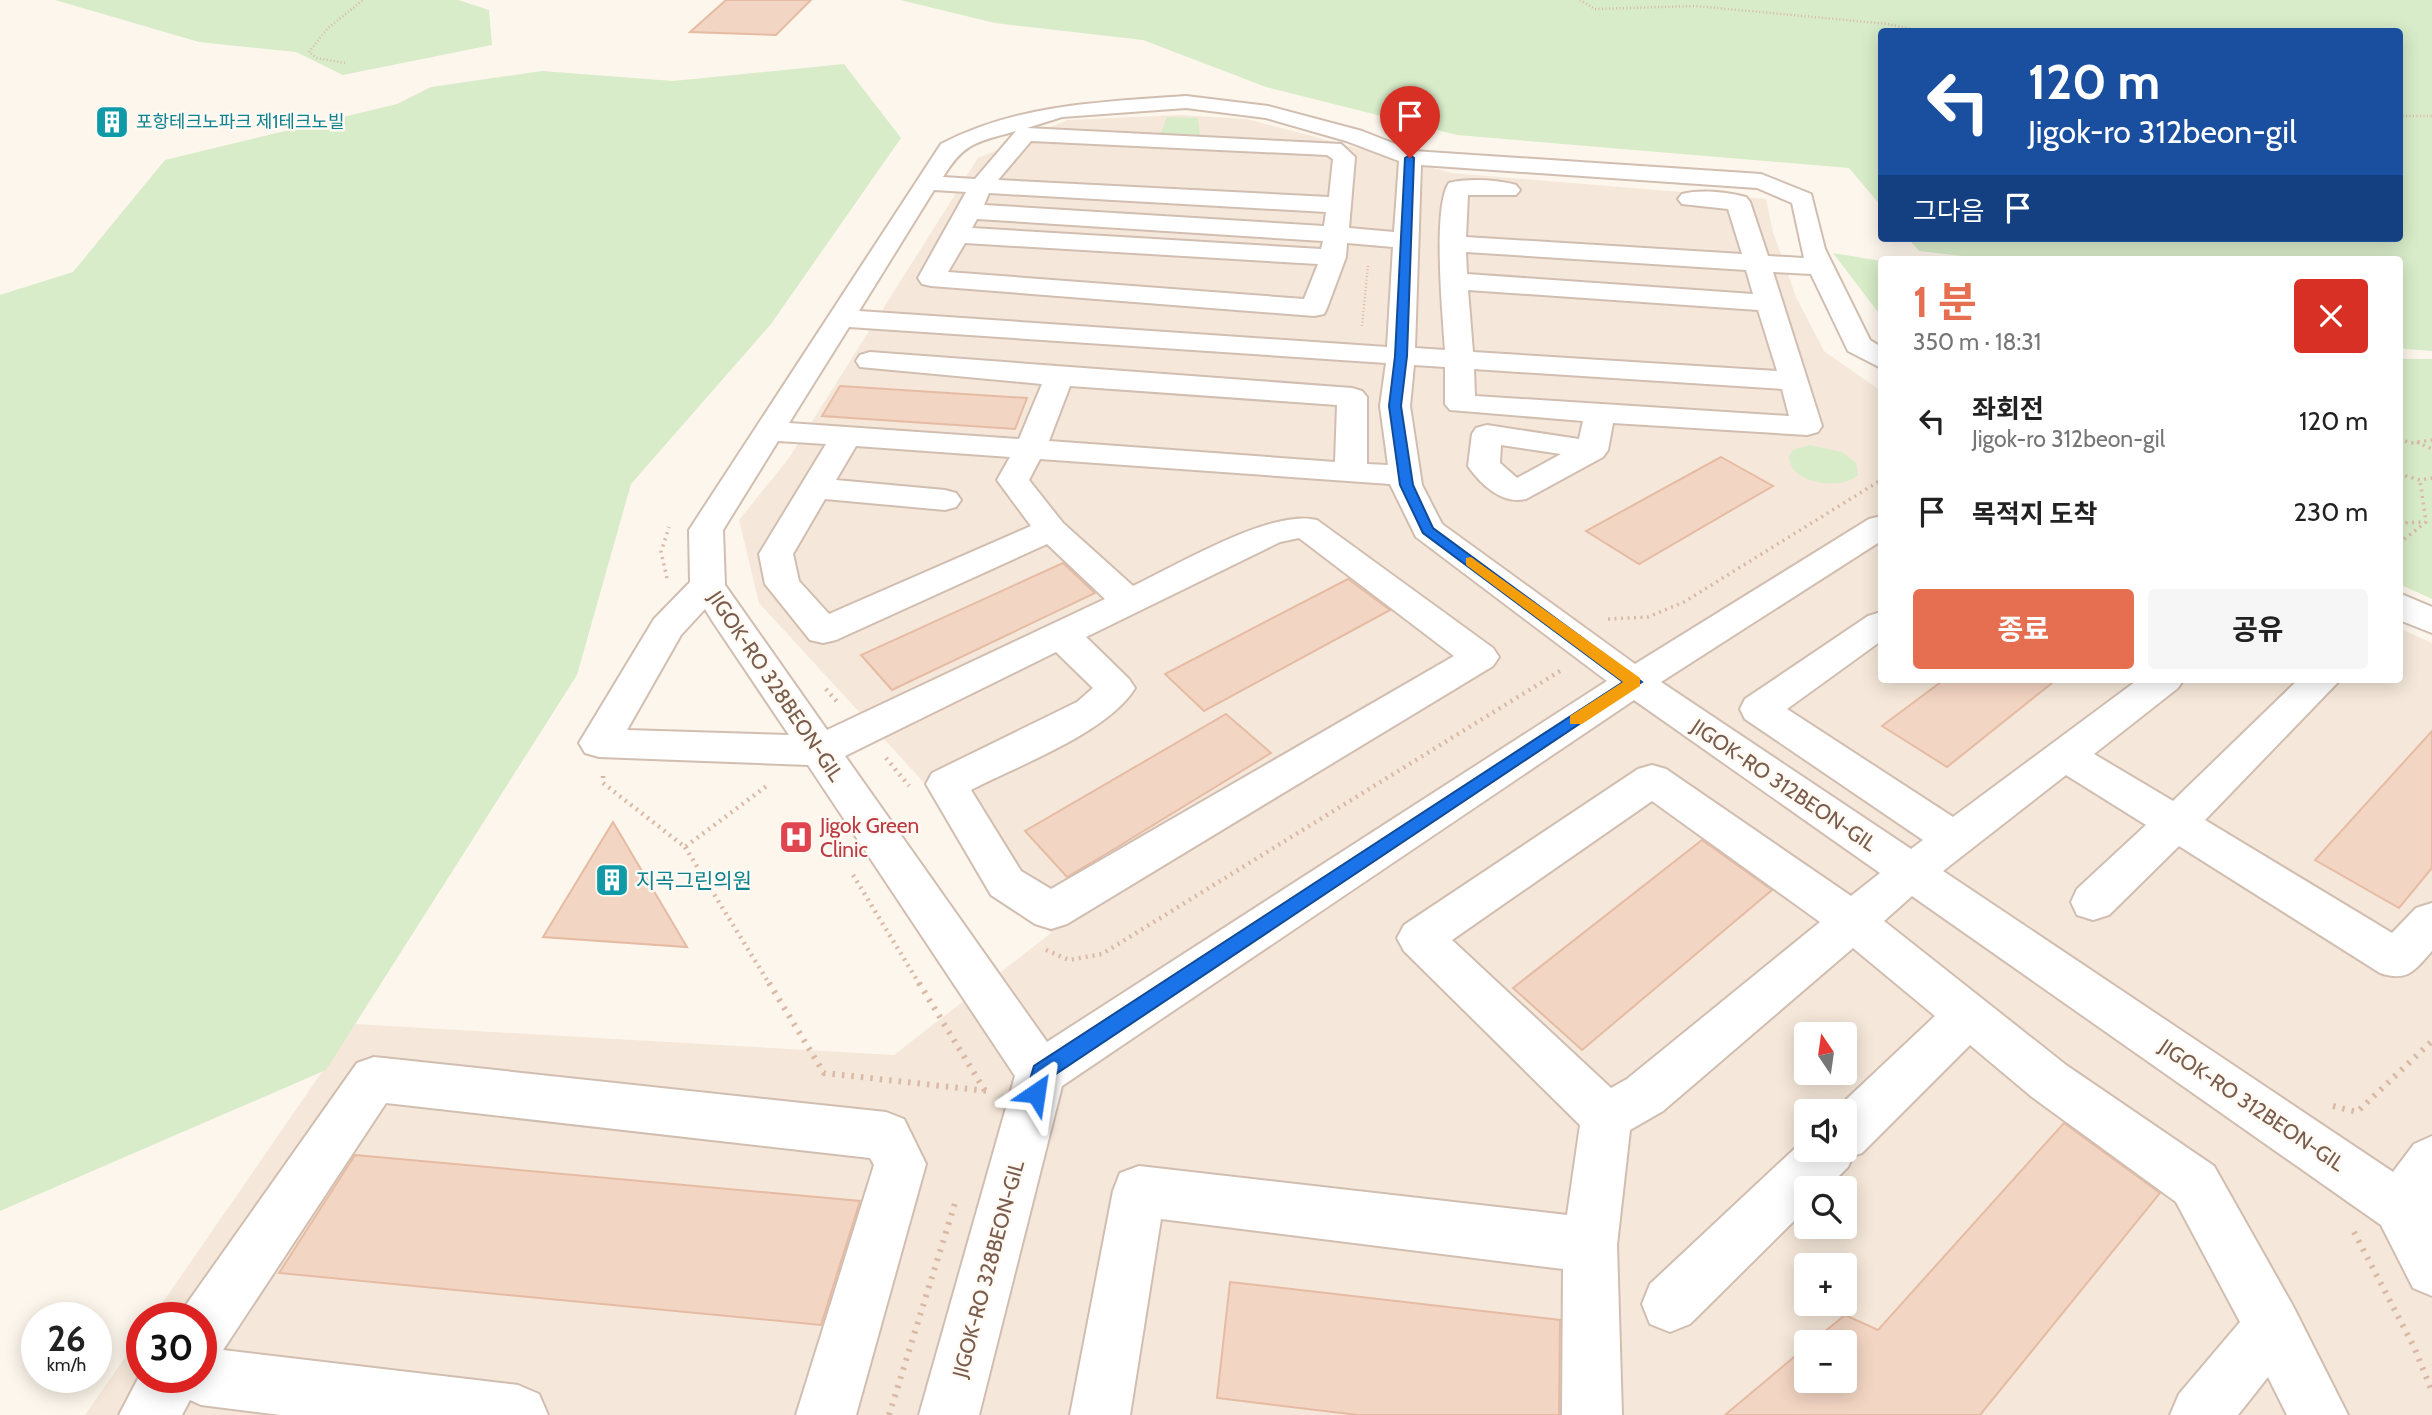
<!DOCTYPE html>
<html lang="ko">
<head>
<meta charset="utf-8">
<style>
	:root { --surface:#fff; --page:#f6f6f6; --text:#222; --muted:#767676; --accent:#e76f51 }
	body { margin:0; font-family:Cabin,"Noto Sans KR",sans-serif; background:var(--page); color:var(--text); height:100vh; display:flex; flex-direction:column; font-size:26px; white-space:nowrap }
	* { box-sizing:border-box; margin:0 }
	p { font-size:23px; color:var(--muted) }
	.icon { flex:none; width:38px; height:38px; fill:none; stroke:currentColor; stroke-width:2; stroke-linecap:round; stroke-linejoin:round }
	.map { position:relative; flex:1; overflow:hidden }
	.panel { position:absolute; left:1878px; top:256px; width:525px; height:427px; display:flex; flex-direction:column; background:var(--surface); border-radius:7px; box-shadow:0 4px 18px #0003 }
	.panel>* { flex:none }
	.hud { position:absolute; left:1878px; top:28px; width:525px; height:214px; border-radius:7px; box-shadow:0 4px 18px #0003; background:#1a4fa0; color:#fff; overflow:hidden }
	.needle { width:46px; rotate:347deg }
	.fabs { position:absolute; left:1794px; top:1022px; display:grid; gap:14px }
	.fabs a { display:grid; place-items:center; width:63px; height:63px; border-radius:7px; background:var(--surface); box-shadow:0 4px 18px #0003; font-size:35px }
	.speed { position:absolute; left:21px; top:1302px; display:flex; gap:14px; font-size:35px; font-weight:700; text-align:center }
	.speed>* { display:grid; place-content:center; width:91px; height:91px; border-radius:50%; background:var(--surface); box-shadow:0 4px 18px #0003; line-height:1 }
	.speed small { font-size:18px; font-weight:400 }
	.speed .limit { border:10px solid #d22; background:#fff; color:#111 }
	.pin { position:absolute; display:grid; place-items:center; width:60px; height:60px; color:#fff; margin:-72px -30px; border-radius:50% 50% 50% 0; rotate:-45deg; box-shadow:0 0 7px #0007 }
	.pin .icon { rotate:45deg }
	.me { position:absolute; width:77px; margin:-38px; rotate:32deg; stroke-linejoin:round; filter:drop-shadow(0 0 5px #0008) }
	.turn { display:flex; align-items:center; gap:24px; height:147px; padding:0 35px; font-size:32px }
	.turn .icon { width:91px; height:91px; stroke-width:2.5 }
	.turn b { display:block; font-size:49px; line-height:60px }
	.then { display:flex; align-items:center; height:66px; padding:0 35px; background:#0003; gap:14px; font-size:26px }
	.round { display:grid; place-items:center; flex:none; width:74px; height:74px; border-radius:7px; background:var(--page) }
	.overview { display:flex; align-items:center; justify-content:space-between; height:119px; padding:0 35px }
	h1 { font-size:42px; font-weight:700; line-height:52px; color:var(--accent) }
	.cta { display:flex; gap:14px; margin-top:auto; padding:14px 35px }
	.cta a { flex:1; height:80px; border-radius:7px; background:var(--accent); color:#fff; font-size:28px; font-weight:700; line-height:80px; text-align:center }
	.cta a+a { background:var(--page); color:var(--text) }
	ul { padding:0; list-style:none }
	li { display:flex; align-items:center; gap:21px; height:91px; padding:0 35px }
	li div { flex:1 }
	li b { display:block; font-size:26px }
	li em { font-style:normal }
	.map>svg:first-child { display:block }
	.residential { fill:#f5e8da; fill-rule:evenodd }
	.green { fill:#d8ecc9 }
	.building { fill:#f3d5c3; stroke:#e6bba3; stroke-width:2 }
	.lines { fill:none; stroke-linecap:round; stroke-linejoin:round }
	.minor-casing { stroke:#d1beb0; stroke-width:4 }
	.path-far3 { stroke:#d9b8a5; stroke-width:2.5; stroke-dasharray:1 2.5; stroke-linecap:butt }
	.path-far2 { stroke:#d9b8a5; stroke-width:3.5; stroke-dasharray:2 4.5; stroke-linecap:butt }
	.path-far1 { stroke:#d9b8a5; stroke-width:4.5; stroke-dasharray:2 5; stroke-linecap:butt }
	.path { stroke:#d9b8a5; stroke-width:6; stroke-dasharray:2.5 7; stroke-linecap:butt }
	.minor { fill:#fff; fill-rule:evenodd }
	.route { fill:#1a73e8; stroke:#114b97; stroke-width:2 }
	.slow { fill:#f59e0b }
	.labels { text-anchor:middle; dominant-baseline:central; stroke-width:5; stroke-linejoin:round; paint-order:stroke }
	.far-culture-label { font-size:18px; fill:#0d838f; stroke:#fffaf3; text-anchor:start }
	.street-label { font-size:21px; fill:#7a5c4d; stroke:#fffaf3 }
	.health-label { font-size:21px; fill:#be3a42; stroke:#fffaf3; text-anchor:start }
	.culture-label { font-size:21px; fill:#0d838f; stroke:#fffaf3; text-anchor:start }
</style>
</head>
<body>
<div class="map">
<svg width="2432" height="1415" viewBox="0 0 2432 1415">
	<rect width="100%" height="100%" fill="#fdf6ec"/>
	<path class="residential" d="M1179 115 1247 119 1452 173 1766 199 1773 232 1796 297 1824 351 1881 391V679H2399V628L2432 643V1415H85L142 1333V1377H201V1318H152L355 1024 894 1055 1051 933 917 775 759 603 739 520 789 458 978 158 1067 120ZM1806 1034H1844V1073H1806ZM1806 1111H1844V1150H1806ZM1806 1188H1844V1227H1806ZM1806 1265H1844V1304H1806ZM1806 1342H1844V1381H1806Z"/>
	<g class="green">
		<path d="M55 0H458L489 10 492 45 343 75 296 52 199 42Z"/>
		<path d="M900 0H2432V351L2405 349 2399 345V259H1989L1919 251 1908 238H2399V32H1881V206L1849 168 1457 135 1266 87 1143 40 995 23Z"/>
		<path d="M844 64 901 138 771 324 631 484 577 675 326 1070 0 1211V295L73 272 165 160 397 104 431 87 542 71 673 81Z"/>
		<path d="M1167 117 1198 118 1200 137 1160 135Z"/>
		<path d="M1833 253 1881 261V316Z"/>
		<path d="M2399 359H2432V599L2399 584Z"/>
		<path d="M1810 445 1842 452 1856 463 1858 475C1841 491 1789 484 1789 456L1793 450Z"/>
	</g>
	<g class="building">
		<path d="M726 0H811L776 35 690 32Z"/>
		<path d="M840 386 1027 398 1015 429 822 416Z"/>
		<path d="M1721 457 1773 486 1639 564 1586 531Z"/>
		<path d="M1063 563 1095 593 892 690 861 655Z"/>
		<path d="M1348 579 1390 610 1204 711 1165 674Z"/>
		<path d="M1945 679H2057L1947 767 1882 726Z"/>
		<path d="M1226 714 1271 753 1106 854 1067 877 1025 831Z"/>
		<path d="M2432 731V868L2399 908 2315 860Z"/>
		<path d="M613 822 687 947 543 937Z"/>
		<path d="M1702 840 1772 890 1582 1050 1513 988Z"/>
		<path d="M2064 1123 2160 1193 1980 1415H1725L1806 1347V1381H1844V1342H1812L1845 1315 1878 1330Z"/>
		<path d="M355 1155 860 1201 821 1325 279 1273Z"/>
		<path d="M1230 1282 1560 1320 1559 1415H1358L1217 1398Z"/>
	</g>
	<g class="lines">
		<g class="minor-casing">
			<g id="minor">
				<path d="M1186 96 1268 106 1362 131 1413 151 1761 174 1811 194 1825 249 1870 340 1881 347V368L1848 351 1811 274 1773 272 1822 426 1818 432 1807 435 1613 423 1608 450 1603 457 1526 499C1503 505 1481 485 1468 466L1472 434 1476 428 1487 425 1579 439 1583 421 1450 410 1445 404V367L1414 365 1410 406 1422 485 1442 524 1635 664 1869 519 1881 516V541L1661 682 1911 849 1923 840 1745 719 1740 709 1745 699 1868 616 1881 612V641L1787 709 1953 817 2139 679H2184L2178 688 2094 754 2173 801 2299 679H2341L2205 820 2392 933 2416 908 2432 903V951C2414 971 2408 982 2380 973L2179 846 2109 915 2093 920 2077 915 2071 902 2077 889 2146 825 2066 775 1943 871 2393 1172 2414 1144 2432 1136V1296L2413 1288 2381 1225 1912 896 1884 921 2066 1065 2214 1166 2293 1306 2348 1415H2287L2268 1377 2238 1415H2170L2179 1394 2240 1322 2176 1202 2032 1097 1970 1045 1862 1153 1853 1156 1848 1167 1827 1188H1806V1209L1690 1324 1670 1332 1650 1324 1642 1304 1650 1284 1806 1138V1150H1844V1111H1834L1935 1016 1853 948 1663 1111 1630 1130 1617 1245 1622 1415H1562L1563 1269 1161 1219 1130 1415H1070L1113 1191 1120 1173 1139 1166 1567 1215 1580 1125 1404 951 1397 938 1404 925 1638 769 1652 765 1666 769 1851 896 1880 873 1634 700 1062 1086 979 1415H919L1015 1076 808 765 599 757 585 753 579 743 654 619 690 582 689 530 941 144C1019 104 1100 102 1186 96ZM1186 108 1266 118 1346 141 1399 161 1394 232 1349 228 1355 157 1341 144 1027 128 1062 117ZM1016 131 975 179 943 177C965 141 978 142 1016 131ZM1031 141 1327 155 1333 159 1329 197 998 180ZM1421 165 1757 188 1792 203 1804 258 1768 256 1750 202 1746 197C1728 192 1700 189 1682 194L1678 199 1682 204 1728 209 1742 254 1466 237 1468 195H1516L1520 190 1516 185C1497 180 1468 178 1449 183 1432 207 1443 318 1445 350L1415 348ZM934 190 966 192 918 278 922 284 931 286 1314 316 1324 314 1327 308 1346 257 1347 243 1393 247 1387 347 859 311ZM989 193 1326 212 1324 226 984 205ZM977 219 1323 241 1321 249 972 228ZM965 243 1318 264 1304 299 948 272ZM1466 252 1746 270 1753 294 1467 274ZM1468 290 1758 310 1777 371 1473 352ZM849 327 1386 363 1380 406 1388 465 1367 464V397L1362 391 1352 388 870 352 860 355 856 361 860 367 1042 384 1019 439 789 423ZM1474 369 1782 389 1789 416 1475 396ZM1070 386 1337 405 1335 462 1049 441ZM778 441 826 444 759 554 765 584 810 640 823 643 836 640 1047 544 1105 599 827 730 725 585 723 530ZM1501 445 1561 454 1517 478 1500 463ZM856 446 1010 457 997 480 1031 526 829 614 799 581 793 554 825 499 945 510 956 507 961 500 956 493 945 490 836 480ZM1040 459 1390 484 1416 537 1607 681 1047 1042 845 756 1056 652 1093 688 1077 702 932 773 926 784 991 895 1035 924 1051 929 1067 924 1493 666 1499 657 1493 648 1317 520C1272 508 1176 566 1133 586L1063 523 1029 480ZM1299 538 1454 656 1051 889 1021 871 971 790C1017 766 1109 732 1135 688L1129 679 1086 637 1280 542ZM705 609 713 622 789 735 627 730 681 635ZM1652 801 1820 922 1627 1079 1611 1088 1452 940Z"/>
				<path d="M2399 593 2432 607V633L2399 620Z"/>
				<path d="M374 1057 886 1112 904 1119 926 1164 856 1415H796L874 1165 870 1158 386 1103 223 1350 518 1385 539 1394 548 1415H281L201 1405 190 1400 182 1415H119L142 1371V1377H201V1318H179L181 1312 357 1063Z"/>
			</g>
		</g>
		<g class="path-far3">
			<path d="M1580 0 1595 9 1696 6 1888 24 1925 32"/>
			<path d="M345 63 317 58 309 52 328 28 363 0"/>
			<path d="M2399 116H2432"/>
			<path d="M1362 326 1368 265"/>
		</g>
		<g class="path-far2">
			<path d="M2399 439 2411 443 2432 440"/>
			<path d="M2417 442 2432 449"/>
			<path d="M2399 474 2420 480 2432 478"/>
			<path d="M2399 523 2425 522"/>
			<path d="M2399 543 2426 522 2420 480"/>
			<path d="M667 578 661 552 669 527"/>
			<path d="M1608 619 1648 617 1684 602 1881 480"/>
		</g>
		<g class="path-far1">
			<path d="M826 689 839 704"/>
			<path d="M886 758 909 786"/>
			<path d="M603 776V783L685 847 768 785"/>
			<path d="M685 847 770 985"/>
			<path d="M853 875 920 985"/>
			<path d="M1046 950 1069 960 1102 954 1560 671"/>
		</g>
		<g class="path">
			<path d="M769 983 824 1073 987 1091"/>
			<path d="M919 983 987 1094"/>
			<path d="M2333 1106 2357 1112 2432 1041"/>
			<path d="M2354 1232 2414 1347 2432 1391"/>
			<path d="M889 1415 956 1200"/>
		</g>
		<use href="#minor" class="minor"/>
	</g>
	<path class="route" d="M1410 155 1414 158 1407 356 1401 406 1413 485 1433 528 1642 682 1050 1078 1043 1099 1036 1102 1029 1099 1026 1093 1034 1066 1623 682 1423 533 1400 485 1389 406 1395 356 1405 158Z"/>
	<path class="slow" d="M1471 557 1640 678V686L1582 724H1570V716L1623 682 1466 565V558Z"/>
	<defs>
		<g id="building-square" transform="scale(1.75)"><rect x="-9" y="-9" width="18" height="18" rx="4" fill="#0f9aa8" stroke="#fffaf3"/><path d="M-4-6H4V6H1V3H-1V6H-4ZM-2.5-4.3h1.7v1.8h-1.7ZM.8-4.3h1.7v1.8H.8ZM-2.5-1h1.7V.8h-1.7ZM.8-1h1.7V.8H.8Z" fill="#fff"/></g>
		<g id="hospital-square" transform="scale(1.75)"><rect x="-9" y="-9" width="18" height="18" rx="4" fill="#e0444e" stroke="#fffaf3"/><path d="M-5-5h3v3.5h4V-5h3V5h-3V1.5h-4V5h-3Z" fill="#fff"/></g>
	</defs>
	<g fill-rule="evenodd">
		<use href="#building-square" x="112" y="122"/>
		<use href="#hospital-square" x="796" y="837"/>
		<use href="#building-square" x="612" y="880"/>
	</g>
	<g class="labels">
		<g class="far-culture-label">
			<text x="136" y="122">포항테크노파크 제1테크노빌</text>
		</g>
		<g class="street-label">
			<text transform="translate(776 686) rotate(56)">JIGOK-RO 328BEON-GIL</text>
			<text transform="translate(1784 785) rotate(34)">JIGOK-RO 312BEON-GIL</text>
			<text transform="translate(2252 1105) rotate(34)">JIGOK-RO 312BEON-GIL</text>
			<text transform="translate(988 1269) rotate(-75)">JIGOK-RO 328BEON-GIL</text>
		</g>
		<g class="health-label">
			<text x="820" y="825">Jigok Green<tspan x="820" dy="24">Clinic</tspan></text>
		</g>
		<g class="culture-label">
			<text x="636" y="880">지곡그린의원</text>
		</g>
	</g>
</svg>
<div class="fabs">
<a><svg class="needle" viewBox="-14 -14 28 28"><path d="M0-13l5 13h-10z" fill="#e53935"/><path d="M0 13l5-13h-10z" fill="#767676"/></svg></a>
<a><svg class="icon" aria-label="sound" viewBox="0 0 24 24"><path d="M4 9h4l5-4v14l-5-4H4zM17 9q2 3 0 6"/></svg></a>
<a><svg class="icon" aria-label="search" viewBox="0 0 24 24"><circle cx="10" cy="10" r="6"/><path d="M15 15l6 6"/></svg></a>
<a>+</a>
<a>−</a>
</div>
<div class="speed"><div>26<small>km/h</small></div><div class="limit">30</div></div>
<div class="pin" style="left:1410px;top:158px;background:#d93025"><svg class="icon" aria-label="arrive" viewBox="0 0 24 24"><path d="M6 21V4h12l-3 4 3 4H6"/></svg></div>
<svg class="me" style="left:1036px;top:1093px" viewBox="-20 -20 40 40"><path d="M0-17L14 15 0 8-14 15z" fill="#1a73e8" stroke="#fff" stroke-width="4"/></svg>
<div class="hud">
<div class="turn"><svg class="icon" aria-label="left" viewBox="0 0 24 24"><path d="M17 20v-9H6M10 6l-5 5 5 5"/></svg><div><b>120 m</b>Jigok-ro 312beon-gil</div></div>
<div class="then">그다음<svg class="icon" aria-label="arrive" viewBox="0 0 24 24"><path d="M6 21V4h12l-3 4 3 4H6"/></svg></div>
</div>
<section class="panel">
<div class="overview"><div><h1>1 분</h1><p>350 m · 18:31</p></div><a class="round" style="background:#d93025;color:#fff"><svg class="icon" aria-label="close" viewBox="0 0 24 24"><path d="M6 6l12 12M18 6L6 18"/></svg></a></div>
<ul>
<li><svg class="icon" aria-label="left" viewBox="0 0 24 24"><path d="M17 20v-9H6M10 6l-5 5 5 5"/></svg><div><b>좌회전</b><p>Jigok-ro 312beon-gil</p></div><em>120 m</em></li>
<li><svg class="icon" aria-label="arrive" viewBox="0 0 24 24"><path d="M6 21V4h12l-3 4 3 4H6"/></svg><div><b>목적지 도착</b></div><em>230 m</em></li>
</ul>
<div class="cta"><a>종료</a><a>공유</a></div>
</section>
</div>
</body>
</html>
